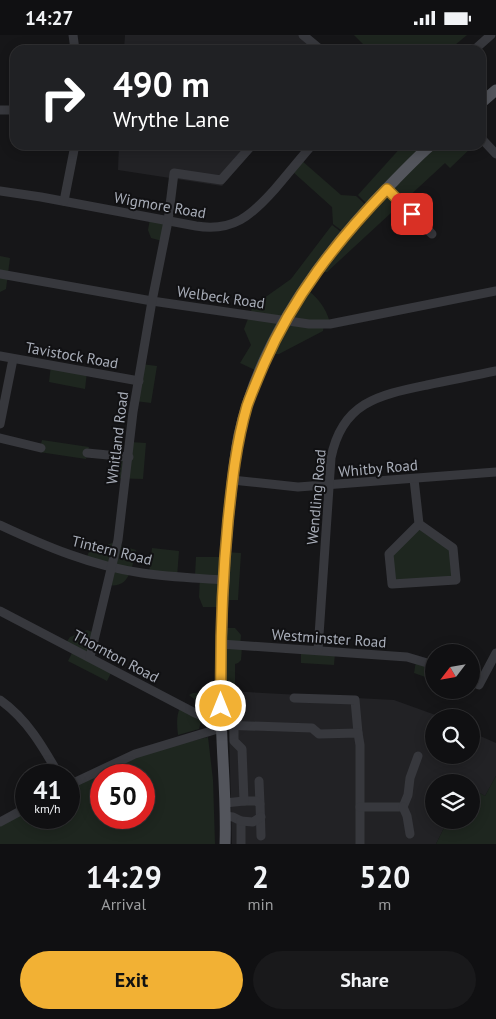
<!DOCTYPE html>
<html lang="en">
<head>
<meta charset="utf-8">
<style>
	:root { --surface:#101012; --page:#19191b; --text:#f1f3f6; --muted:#9c9d9f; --line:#303032; --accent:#f2b134 }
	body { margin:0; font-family:"PT Sans",sans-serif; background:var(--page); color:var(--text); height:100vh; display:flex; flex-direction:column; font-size:19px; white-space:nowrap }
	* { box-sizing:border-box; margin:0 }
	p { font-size:16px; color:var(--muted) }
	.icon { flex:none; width:28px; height:28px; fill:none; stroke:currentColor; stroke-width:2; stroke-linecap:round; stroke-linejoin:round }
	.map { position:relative; height:809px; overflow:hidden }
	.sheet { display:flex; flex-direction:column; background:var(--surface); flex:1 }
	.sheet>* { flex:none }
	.hud { position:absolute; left:10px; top:10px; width:476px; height:105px; border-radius:15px; box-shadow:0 2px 12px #0003,0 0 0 1px var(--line); background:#202124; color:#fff; overflow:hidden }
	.needle { width:32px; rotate:239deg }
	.controls { position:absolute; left:425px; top:609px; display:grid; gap:10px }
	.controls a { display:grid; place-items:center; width:55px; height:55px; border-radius:50%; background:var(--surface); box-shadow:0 2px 12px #0003,0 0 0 1px var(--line); font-size:25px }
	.speed { position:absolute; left:15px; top:729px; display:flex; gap:10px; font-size:25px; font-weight:700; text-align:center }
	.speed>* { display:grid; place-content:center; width:65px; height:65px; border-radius:50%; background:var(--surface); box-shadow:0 2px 12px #0003,0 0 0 1px var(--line); line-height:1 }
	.speed small { font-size:12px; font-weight:400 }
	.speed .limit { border:8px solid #d22; background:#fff; color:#111 }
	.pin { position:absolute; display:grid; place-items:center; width:42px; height:42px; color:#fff; margin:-21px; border-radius:10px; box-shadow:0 2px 8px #0006 }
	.me { position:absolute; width:55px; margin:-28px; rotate:0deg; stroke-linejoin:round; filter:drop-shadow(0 0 4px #0008) }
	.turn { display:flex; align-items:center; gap:18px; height:105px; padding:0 20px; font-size:22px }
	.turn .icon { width:65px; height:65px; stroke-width:2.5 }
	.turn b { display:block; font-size:35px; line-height:42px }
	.eta { display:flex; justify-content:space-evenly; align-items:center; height:85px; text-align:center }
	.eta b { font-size:30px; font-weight:600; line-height:35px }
	.action { display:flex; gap:10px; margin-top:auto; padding:10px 20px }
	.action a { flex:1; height:58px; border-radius:30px; background:var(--accent); color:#111; font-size:20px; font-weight:600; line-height:58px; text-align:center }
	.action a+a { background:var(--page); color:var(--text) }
	.status { display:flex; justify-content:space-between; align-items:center; height:35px; padding:0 25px; background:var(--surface); direction:ltr }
	.status svg { height:14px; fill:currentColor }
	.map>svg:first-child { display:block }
	.built { fill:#222225 }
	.green { fill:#1e261f; fill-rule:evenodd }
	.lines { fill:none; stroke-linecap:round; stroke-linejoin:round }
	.minor { stroke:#37383d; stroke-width:9 }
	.major { stroke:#53555c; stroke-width:11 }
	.route-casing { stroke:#9d7322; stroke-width:12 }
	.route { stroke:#f2b134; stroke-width:9 }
	.labels { text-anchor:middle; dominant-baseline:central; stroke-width:4; stroke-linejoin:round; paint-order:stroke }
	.street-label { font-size:15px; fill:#a8adb8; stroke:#111113 }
</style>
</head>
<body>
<div class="status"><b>14:27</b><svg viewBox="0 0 49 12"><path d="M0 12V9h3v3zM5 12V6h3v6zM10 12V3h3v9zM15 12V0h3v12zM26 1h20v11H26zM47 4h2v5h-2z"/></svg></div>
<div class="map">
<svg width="496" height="809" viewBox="0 0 496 809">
	<rect width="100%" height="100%" fill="#161618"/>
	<g class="built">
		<path d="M125 0H303L321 15H124Z"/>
		<path d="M119 110H258L222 151 118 135Z"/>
		<path d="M228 656 394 665 441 682H434V720H471V697L496 708V741L485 761 471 753V748H434V785H448L436 809H232Z"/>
	</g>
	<g class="green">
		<path d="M354 0H467L449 15H369Z"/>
		<path d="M403 110H425L369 171 358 160Z"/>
		<path d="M433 110H474L450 133 445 128 327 237H318L346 199Z"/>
		<path d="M301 125 341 160 356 161 368 172 345 198 333 189 332 172 292 136Z"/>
		<path d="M150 184 166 187 162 206 151 203 148 195Z"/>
		<path d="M332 190 344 199 304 252C317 262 326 272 330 288L324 289 323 296 279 319H266L259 337 240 328 251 310 244 294 253 271 291 244Z"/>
		<path d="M0 221 10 223 6 254 0 257Z"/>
		<path d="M141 329 157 331 151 368 135 366Z"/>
		<path d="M51 330 87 337 85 354 49 347Z"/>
		<path d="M42 405 89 412 86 424 39 417Z"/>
		<path d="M130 407 146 408 143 444 110 443 108 439 121 421H129Z"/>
		<path d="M419 489 453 513 456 545 392 549 389 519Z"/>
		<path d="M112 508 136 515C132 532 130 554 108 550L111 532 86 524 91 512 98 514Z"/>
		<path d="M152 513 179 516 177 542 149 539Z"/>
		<path d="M225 517 241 518 238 565H223Z"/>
		<path d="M196 522H223L220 572H203L199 562 200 541 195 540Z"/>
		<path d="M223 593H235L241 600 240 612H242L241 625 238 628 235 629V650L223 651Z"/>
		<path d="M87 595 95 598 89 620 66 608 70 602Z"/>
		<path d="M74 614 113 634 107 646 68 626Z"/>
		<path d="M301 616 335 618 334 630 301 628Z"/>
		<path d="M416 626 434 631V645L414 638Z"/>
		<path d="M214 656 212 665 207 674 189 660 193 658Z"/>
		<path d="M180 673 201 686 199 694 178 700C177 691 176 681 180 673Z"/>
		<path d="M208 702 213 745 215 809H0V789L26 775V782H69V753L152 716ZM101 740H144V782H101Z"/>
		<path d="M496 741V809H436L448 785H471V753L485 761Z"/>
	</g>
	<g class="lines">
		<g class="minor">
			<path d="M73 0 75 15"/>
			<path d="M303 0 321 15"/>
			<path d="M474 15 491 0"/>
			<path d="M0 75H15"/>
			<path d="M481 103 496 119"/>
			<path d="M387 153 432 199"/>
			<path d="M0 156 41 162 196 191C233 197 251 181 275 154 287 140 299 125 312 110"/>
			<path d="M64 166 75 110"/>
			<path d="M0 239 152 266 309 289H330L496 256"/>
			<path d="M0 321 139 346"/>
			<path d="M0 389 13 324"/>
			<path d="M0 403 41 413"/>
			<path d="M87 418 129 422"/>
			<path d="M414 444 419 489 453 513 456 545 392 549 389 519 419 489"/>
			<path d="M232 445 298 452 496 437"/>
			<path d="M0 490C45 511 92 531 142 538 169 542 196 543 223 545"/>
			<path d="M0 576 195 678 210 684 221 687"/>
			<path d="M221 609 407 622 434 630"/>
			<path d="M318 615 331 423C342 367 379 360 427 350 450 345 473 341 496 336"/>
			<path d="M90 622 118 505 133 377 152 266 168 186 174 138 221 145 252 110"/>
			<path d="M471 646 479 650 496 618"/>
			<path d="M294 663 355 665 358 698"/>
			<path d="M0 665C27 684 43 712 59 740"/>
			<path d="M221 690 312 693 319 699 358 698 360 710V809"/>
			<path d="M259 746 260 769"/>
			<path d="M69 750 135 719 221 693"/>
			<path d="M244 766H256L260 769 261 801"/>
			<path d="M225 768 244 766 242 714 234 706V691"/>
			<path d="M360 772H403L408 760 410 743 418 721"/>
			<path d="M403 772 407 781 410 799"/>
			<path d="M225 781 233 782 241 786V809"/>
			<path d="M241 786 253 787 261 782"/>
			<path d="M0 787 26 773"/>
		</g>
		<g class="major">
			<path d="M481 68 496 55"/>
			<path d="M225 809C227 758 220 707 221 656 221 595 223 536 229 476 232 451 234 425 239 400 261 302 325 215 395 145 407 133 418 121 431 110"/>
		</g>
	</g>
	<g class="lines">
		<g class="route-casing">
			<path id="route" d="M221 671C220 609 222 548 228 486 232 447 236 409 247 371 252 357 258 343 264 329 293 262 337 206 387 154L412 179"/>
		</g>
		<use href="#route" class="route"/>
	</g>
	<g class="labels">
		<g class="street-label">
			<text transform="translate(160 170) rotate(10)">Wigmore Road</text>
			<text transform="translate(221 262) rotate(8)">Welbeck Road</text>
			<text transform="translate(72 320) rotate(10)">Tavistock Road</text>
			<text transform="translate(117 403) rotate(-83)">Whitland Road</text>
			<text transform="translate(378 433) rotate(-5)">Whitby Road</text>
			<text transform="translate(316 462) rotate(-85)">Wendling Road</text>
			<text transform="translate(112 515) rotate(14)">Tintern Road</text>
			<text transform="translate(329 603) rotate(4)">Westminster Road</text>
			<text transform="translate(116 621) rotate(28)">Thornton Road</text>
		</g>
	</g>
</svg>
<div class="controls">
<a><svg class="needle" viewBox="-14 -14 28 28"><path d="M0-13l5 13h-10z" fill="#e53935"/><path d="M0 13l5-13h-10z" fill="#9c9d9f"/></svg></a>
<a><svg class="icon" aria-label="search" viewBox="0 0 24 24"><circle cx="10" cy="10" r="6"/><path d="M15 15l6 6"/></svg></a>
<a><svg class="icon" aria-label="layers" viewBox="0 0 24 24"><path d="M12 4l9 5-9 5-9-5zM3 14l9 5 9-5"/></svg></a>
</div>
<div class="speed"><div>41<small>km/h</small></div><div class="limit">50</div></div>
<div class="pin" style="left:412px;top:179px;background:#d93025"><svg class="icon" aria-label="arrive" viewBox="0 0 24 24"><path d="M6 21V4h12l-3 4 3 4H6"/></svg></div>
<svg class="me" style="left:221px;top:671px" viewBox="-20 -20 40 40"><circle r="17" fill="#f2b134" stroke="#fff" stroke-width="3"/><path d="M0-11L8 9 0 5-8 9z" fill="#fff"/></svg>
<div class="hud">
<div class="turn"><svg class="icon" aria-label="right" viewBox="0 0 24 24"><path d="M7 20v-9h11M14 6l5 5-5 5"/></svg><div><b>490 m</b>Wrythe Lane</div></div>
</div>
</div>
<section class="sheet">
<div class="eta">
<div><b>14:29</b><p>Arrival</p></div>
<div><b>2</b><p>min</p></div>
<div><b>520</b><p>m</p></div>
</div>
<div class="action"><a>Exit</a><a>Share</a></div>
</section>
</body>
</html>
